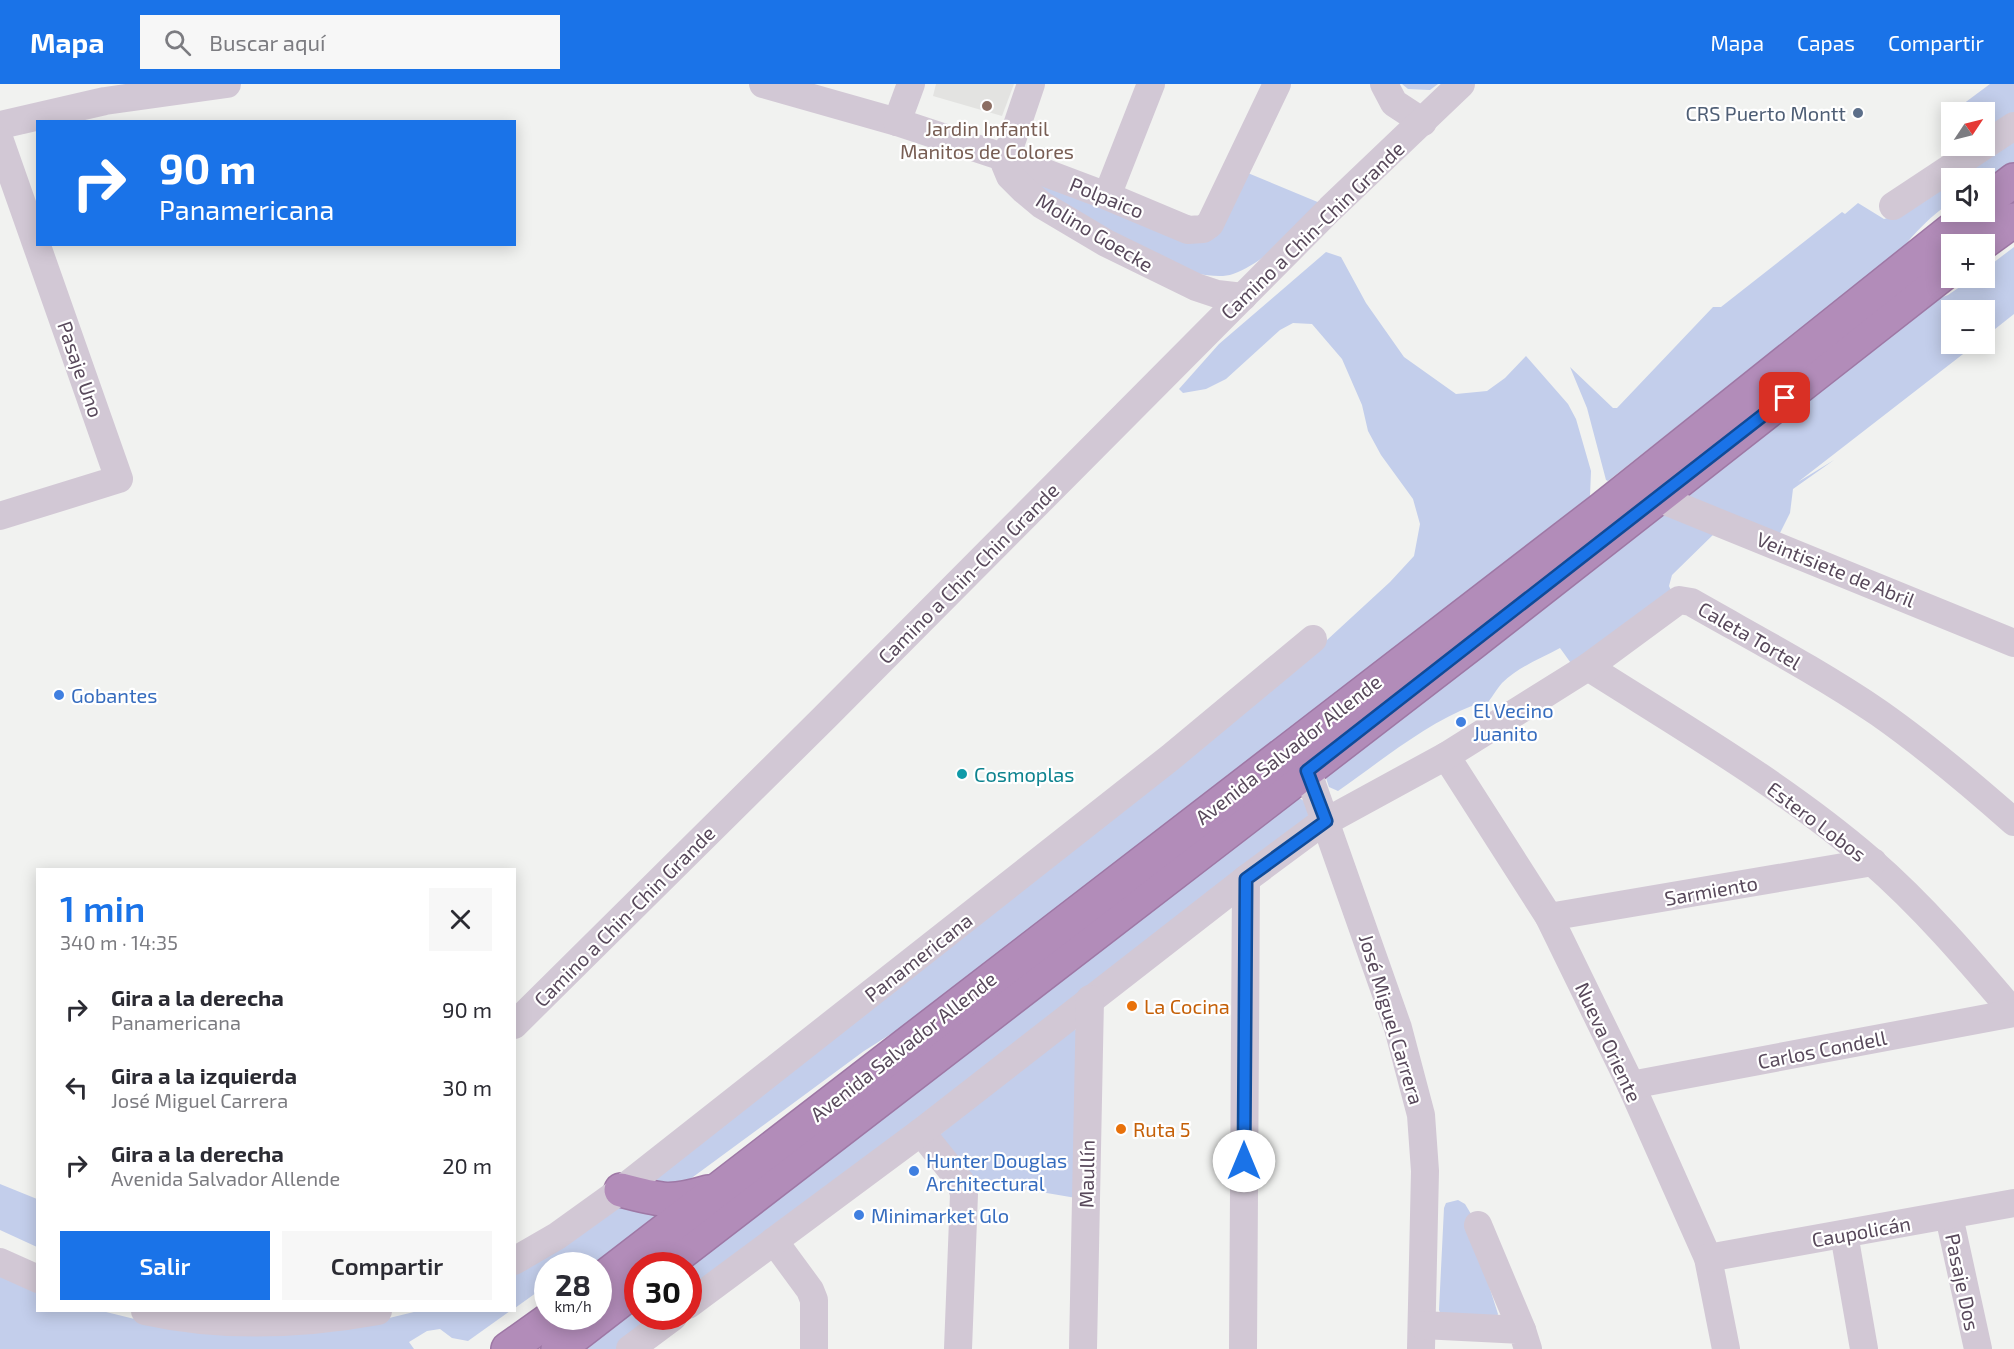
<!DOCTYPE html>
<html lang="es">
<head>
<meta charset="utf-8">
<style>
	:root { --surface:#fff; --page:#f7f7f7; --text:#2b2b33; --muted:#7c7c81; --accent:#1a73e8 }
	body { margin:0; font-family:"Exo 2",sans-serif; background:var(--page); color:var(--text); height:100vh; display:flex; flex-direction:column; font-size:22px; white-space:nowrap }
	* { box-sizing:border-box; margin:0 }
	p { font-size:20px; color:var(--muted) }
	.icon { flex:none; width:33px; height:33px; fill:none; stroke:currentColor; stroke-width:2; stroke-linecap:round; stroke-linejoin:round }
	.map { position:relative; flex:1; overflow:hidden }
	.sheet { position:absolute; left:36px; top:784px; width:480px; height:444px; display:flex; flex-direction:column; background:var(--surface); border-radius:0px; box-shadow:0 3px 15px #0003 }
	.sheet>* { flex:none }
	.top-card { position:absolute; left:36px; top:36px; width:480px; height:126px; border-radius:0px; box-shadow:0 3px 15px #0003; background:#1a73e8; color:#fff; overflow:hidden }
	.needle { width:39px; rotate:55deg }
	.buttons { position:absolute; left:1941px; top:18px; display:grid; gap:12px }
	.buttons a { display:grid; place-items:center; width:54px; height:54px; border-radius:0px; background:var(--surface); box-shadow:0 3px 15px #0003; font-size:30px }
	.speed { position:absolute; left:534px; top:1168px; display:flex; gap:12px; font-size:30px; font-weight:700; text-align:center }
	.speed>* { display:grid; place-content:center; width:78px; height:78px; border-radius:50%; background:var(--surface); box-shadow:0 3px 15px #0003; line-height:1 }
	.speed small { font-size:15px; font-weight:400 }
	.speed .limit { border:9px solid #d22; background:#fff; color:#111 }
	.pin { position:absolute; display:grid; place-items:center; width:51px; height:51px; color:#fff; margin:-26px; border-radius:12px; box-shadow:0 3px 9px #0006 }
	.me { position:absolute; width:66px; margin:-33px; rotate:0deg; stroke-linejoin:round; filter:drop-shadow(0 0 4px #0008) }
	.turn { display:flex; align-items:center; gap:21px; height:126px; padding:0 24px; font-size:27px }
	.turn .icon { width:78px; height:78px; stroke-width:2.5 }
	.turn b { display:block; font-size:42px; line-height:51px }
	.round { display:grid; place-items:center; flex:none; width:63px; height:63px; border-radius:0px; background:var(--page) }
	.head { display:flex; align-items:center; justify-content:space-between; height:102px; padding:0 24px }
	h1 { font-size:36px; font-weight:600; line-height:45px; color:var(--accent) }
	.action { display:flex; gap:12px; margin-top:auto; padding:12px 24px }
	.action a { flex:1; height:69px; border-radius:0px; background:var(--accent); color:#fff; font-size:24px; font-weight:600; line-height:69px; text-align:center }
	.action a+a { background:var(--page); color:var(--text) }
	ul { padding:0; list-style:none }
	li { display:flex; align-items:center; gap:18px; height:78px; padding:0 24px }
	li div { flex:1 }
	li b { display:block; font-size:22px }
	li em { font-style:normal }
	header { display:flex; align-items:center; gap:36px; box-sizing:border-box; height:84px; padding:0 30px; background:var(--accent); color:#fff }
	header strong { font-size:28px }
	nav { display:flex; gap:33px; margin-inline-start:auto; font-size:21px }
	.search { width:420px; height:54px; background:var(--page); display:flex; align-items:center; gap:15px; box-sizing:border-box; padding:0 21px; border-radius:0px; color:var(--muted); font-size:22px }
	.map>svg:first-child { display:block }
	.education { fill:#e3e3e1 }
	.green { fill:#c3ceeb }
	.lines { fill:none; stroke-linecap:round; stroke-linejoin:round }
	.highway-casing { stroke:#9e78a5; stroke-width:36 }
	.minor { stroke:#d2c8d5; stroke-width:28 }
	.highway { stroke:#b28cb9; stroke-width:33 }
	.route-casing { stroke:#114b97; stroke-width:15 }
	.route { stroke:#1a73e8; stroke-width:10 }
	.education-dot { fill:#8d6e63; stroke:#fff; stroke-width:2 }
	.service-dot { fill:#5c6f8a; stroke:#fff; stroke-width:2 }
	.shop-dot { fill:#3f7fe0; stroke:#fff; stroke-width:2 }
	.culture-dot { fill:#0f9aa8; stroke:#fff; stroke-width:2 }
	.food-dot { fill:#e8710a; stroke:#fff; stroke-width:2 }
	.labels { text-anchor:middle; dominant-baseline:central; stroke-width:4.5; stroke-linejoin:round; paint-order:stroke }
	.service-label { font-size:20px; fill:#4e5e75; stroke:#fff; text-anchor:end }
	.education-label { font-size:20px; fill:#785e54; stroke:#fff }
	.street-label { font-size:20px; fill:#58495b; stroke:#fff }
	.shop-label { font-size:20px; fill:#366cbe; stroke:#fff; text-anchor:start }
	.culture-label { font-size:20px; fill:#0d838f; stroke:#fff; text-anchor:start }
	.food-label { font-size:20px; fill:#c56008; stroke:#fff; text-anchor:start }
</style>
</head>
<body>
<header>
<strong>Mapa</strong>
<div class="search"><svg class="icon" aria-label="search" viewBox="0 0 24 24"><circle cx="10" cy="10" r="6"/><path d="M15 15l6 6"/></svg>Buscar aquí</div>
<nav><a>Mapa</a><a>Capas</a><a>Compartir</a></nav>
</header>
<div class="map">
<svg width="2014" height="1265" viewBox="0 0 2014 1265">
	<rect width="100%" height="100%" fill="#f1f2f0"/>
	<path class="education" d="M936 0H1014L1002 32 933 12Z"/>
	<g class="green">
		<path d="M1402 0H1438L1430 6 1408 5Z"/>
		<path d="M1990 0H2014V29L1985 51 1984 28H1957L1955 26Z"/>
		<path d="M2014 53V79L1999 91 1985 97 1984 94H1952L1951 118C1931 132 1916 147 1901 166L1608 397 1606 396 1587 324 1570 283 1613 324H1617L1713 223H1721L1842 128 1845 130 1858 119 1884 135 1897 131 1954 90 1970 84 1984 76Z"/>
		<path d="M1022 85 1185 149 1243 87 1320 119C1295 143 1267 178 1233 190 1222 194 1208 191 1196 190L1049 118Z"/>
		<path d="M2014 163V230L1985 253 1984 226H1952V260H1976L1798 398 1834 376 1793 405 1790 429 1779 451 1688 413 1690 407 1930 218 1948 211 1973 194H1984L1985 185Z"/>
		<path d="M1326 168 1341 173 1366 219 1404 273 1456 310 1487 307 1505 294 1526 272 1568 320 1576 335 1591 387 1590 412 910 938 864 967 678 1104H653L649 1094 1197 663 1327 556 1390 498 1414 472 1420 440 1413 415 1381 371 1368 347 1362 321 1342 275 1312 240 1293 239 1280 246 1226 295 1206 305 1183 309 1179 305 1219 260Z"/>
		<path d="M1664 430 1718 446 1672 491 1669 502 1673 511 1573 582 1560 564C1540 575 1518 583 1502 599 1494 608 1490 618 1481 626L1474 621C1425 640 1381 677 1338 707L1329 703 1326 694 1328 689Z"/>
		<path d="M1296 715H1301L1308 720V733L689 1212 688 1182Z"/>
		<path d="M1073 943 1077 947 1076 1114 965 1095 932 1057Z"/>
		<path d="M0 1100 37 1115V1163L0 1146Z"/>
		<path d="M1458 1116 1465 1120 1474 1135 1477 1164 1498 1230 1496 1235 1441 1231 1439 1226 1444 1124 1446 1119Z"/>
		<path d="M618 1119 664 1127 601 1177 585 1182H548L547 1201 515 1224V1188Z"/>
		<path d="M0 1188 37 1205 38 1227H102L155 1240 385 1235 418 1227H510L468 1257 452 1254 440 1245 427 1247 409 1258 414 1265H0Z"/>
		<path d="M637 1221 638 1233H660L618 1265H582Z"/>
	</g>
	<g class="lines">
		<g class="highway-casing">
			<g id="highway">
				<path d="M1984 119 2014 96"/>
				<path d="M1981 160 2014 136"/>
				<path d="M621 1106C660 1116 668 1120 708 1108"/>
				<path d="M664 1182 1470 561 1952 183"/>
				<path d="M598 1198 1602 425 1974 128"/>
				<path d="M508 1265 553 1233"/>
				<path d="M558 1265 638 1203"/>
			</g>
		</g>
		<g class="minor">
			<path d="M763 0 897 38 1006 74 1107 112 1188 146 1203 145 1210 140 1277 0"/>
			<path d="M1031 0 1006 74 1005 80 1010 92 1024 106 1042 121 1106 159 1196 203 1217 210 1243 213"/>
			<path d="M1384 0 1394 19 1423 38"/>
			<path d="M897 38 911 0"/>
			<path d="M0 41 105 17 227 0"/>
			<path d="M0 57 119 395 0 432"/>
			<path d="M1107 112 1151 0"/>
			<path d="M1893 122 2014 42"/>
			<path d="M1658 414 2014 559"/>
			<path d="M1588 583C1684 644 1784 702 1870 776 1923 822 1969 876 2014 929"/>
			<path d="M1446 672 1549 833 1631 1001 1708 1174 1726 1265"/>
			<path d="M1307 686 1398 944 1421 1031 1425 1087 1421 1265"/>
			<path d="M1549 833 1873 778"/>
			<path d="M514 941 825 633 1330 125 1461 0"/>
			<path d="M1631 1001 2014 929"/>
			<path d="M921 1048 960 1097 964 1110 958 1265"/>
			<path d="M1949 1132 1978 1265"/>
			<path d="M1478 1141 1522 1246"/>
			<path d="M1844 1150 1864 1265"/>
			<path d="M774 1157 810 1206 814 1216V1265"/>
			<path d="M1708 1174 2014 1119"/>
			<path d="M514 1177 557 1152 621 1106 1171 673 1313 555"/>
			<path d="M0 1178 38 1195"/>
			<path d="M688 1221 921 1048 1246 795 1316 743 1446 672 1588 583 1679 516 1691 518C1754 554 1819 588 1879 629 1926 662 1971 700 2014 738"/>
			<path d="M145 1227C222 1244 301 1241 378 1227"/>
			<path d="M1422 1241 1522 1246 1528 1265"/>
			<path d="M630 1265 673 1233"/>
			<path d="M1083 1265 1090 915"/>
			<path d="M1243 1265 1246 795"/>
		</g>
		<use href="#highway" class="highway"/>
	</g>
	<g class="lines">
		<g class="route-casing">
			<path id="route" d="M1244 1077 1246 795 1326 737 1307 687 1785 314"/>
		</g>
		<use href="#route" class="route"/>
	</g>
	<circle class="education-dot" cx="987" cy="22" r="6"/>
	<circle class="service-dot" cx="1858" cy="29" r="6"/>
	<g class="shop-dot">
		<circle cx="59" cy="611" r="6"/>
		<circle cx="1461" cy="638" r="6"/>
		<circle cx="914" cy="1087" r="6"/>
		<circle cx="859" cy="1131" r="6"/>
	</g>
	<circle class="culture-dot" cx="962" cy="690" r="6"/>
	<g class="food-dot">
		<circle cx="1132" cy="922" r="6"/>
		<circle cx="1121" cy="1045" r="6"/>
	</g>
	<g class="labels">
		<g class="service-label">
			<text x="1846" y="29">CRS Puerto Montt</text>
		</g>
		<g class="education-label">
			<text x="987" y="44">Jardin Infantil<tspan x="987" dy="23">Manitos de Colores</tspan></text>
		</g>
		<g class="street-label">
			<text transform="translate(1107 113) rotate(22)">Polpaico</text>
			<text transform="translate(1312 146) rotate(-44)">Camino a Chin-Chin Grande</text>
			<text transform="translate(1095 148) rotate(31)">Molino Goecke</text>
			<text transform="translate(81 285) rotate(71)">Pasaje Uno</text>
			<text transform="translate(1836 485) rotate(22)">Veintisiete de Abril</text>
			<text transform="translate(968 489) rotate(-45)">Camino a Chin-Chin Grande</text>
			<text transform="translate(1750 551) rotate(30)">Caleta Tortel</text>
			<text transform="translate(1288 665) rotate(-38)">Avenida Salvador Allende</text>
			<text transform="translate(1817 737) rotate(37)">Estero Lobos</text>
			<text transform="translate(1711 806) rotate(-10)">Sarmiento</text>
			<text transform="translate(624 832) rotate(-45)">Camino a Chin-Chin Grande</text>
			<text transform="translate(918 873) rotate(-38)">Panamericana</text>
			<text transform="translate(1392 935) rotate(73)">José Miguel Carrera</text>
			<text transform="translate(1609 958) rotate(65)">Nueva Oriente</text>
			<text transform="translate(903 962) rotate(-38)">Avenida Salvador Allende</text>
			<text transform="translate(1822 965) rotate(-11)">Carlos Condell</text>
			<text transform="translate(1086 1090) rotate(-89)">Maullín</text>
			<text transform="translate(1861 1147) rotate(-10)">Caupolicán</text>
			<text transform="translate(1963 1198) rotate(78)">Pasaje Dos</text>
		</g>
		<g class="shop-label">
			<text x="71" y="611">Gobantes</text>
			<text x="1473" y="626">El Vecino<tspan x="1473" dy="23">Juanito</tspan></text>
			<text x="926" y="1076">Hunter Douglas<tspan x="926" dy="23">Architectural</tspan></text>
			<text x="871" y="1131">Minimarket Glo</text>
		</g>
		<g class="culture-label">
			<text x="974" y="690">Cosmoplas</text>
		</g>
		<g class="food-label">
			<text x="1144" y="922">La Cocina</text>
			<text x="1133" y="1045">Ruta 5</text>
		</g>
	</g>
</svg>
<div class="buttons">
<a><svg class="needle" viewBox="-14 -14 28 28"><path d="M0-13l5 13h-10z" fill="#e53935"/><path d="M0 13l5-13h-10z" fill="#7c7c81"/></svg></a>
<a><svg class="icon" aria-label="sound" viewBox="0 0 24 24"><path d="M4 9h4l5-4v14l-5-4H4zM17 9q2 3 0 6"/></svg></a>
<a>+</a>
<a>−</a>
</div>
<div class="speed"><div>28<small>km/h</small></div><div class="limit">30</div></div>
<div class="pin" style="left:1785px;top:314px;background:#d93025"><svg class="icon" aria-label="arrive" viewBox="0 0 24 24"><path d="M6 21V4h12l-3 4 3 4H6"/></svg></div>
<svg class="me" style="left:1244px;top:1077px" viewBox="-20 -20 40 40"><circle r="19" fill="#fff"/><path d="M0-13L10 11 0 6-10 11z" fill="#1a73e8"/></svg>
<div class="top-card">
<div class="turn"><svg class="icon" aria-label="right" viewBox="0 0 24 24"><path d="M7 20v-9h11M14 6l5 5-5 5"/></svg><div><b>90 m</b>Panamericana</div></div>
</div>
<section class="sheet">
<div class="head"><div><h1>1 min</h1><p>340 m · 14:35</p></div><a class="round"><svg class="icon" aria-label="close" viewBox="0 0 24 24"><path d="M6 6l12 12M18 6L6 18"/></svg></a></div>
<ul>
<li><svg class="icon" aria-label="right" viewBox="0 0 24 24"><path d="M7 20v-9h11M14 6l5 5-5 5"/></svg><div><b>Gira a la derecha</b><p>Panamericana</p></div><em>90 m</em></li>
<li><svg class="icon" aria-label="left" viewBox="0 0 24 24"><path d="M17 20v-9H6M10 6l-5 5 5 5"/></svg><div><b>Gira a la izquierda</b><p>José Miguel Carrera</p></div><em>30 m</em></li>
<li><svg class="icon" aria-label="right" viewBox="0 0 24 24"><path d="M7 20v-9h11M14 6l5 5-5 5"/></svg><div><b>Gira a la derecha</b><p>Avenida Salvador Allende</p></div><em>20 m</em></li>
</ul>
<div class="action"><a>Salir</a><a>Compartir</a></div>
</section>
</div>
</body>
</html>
